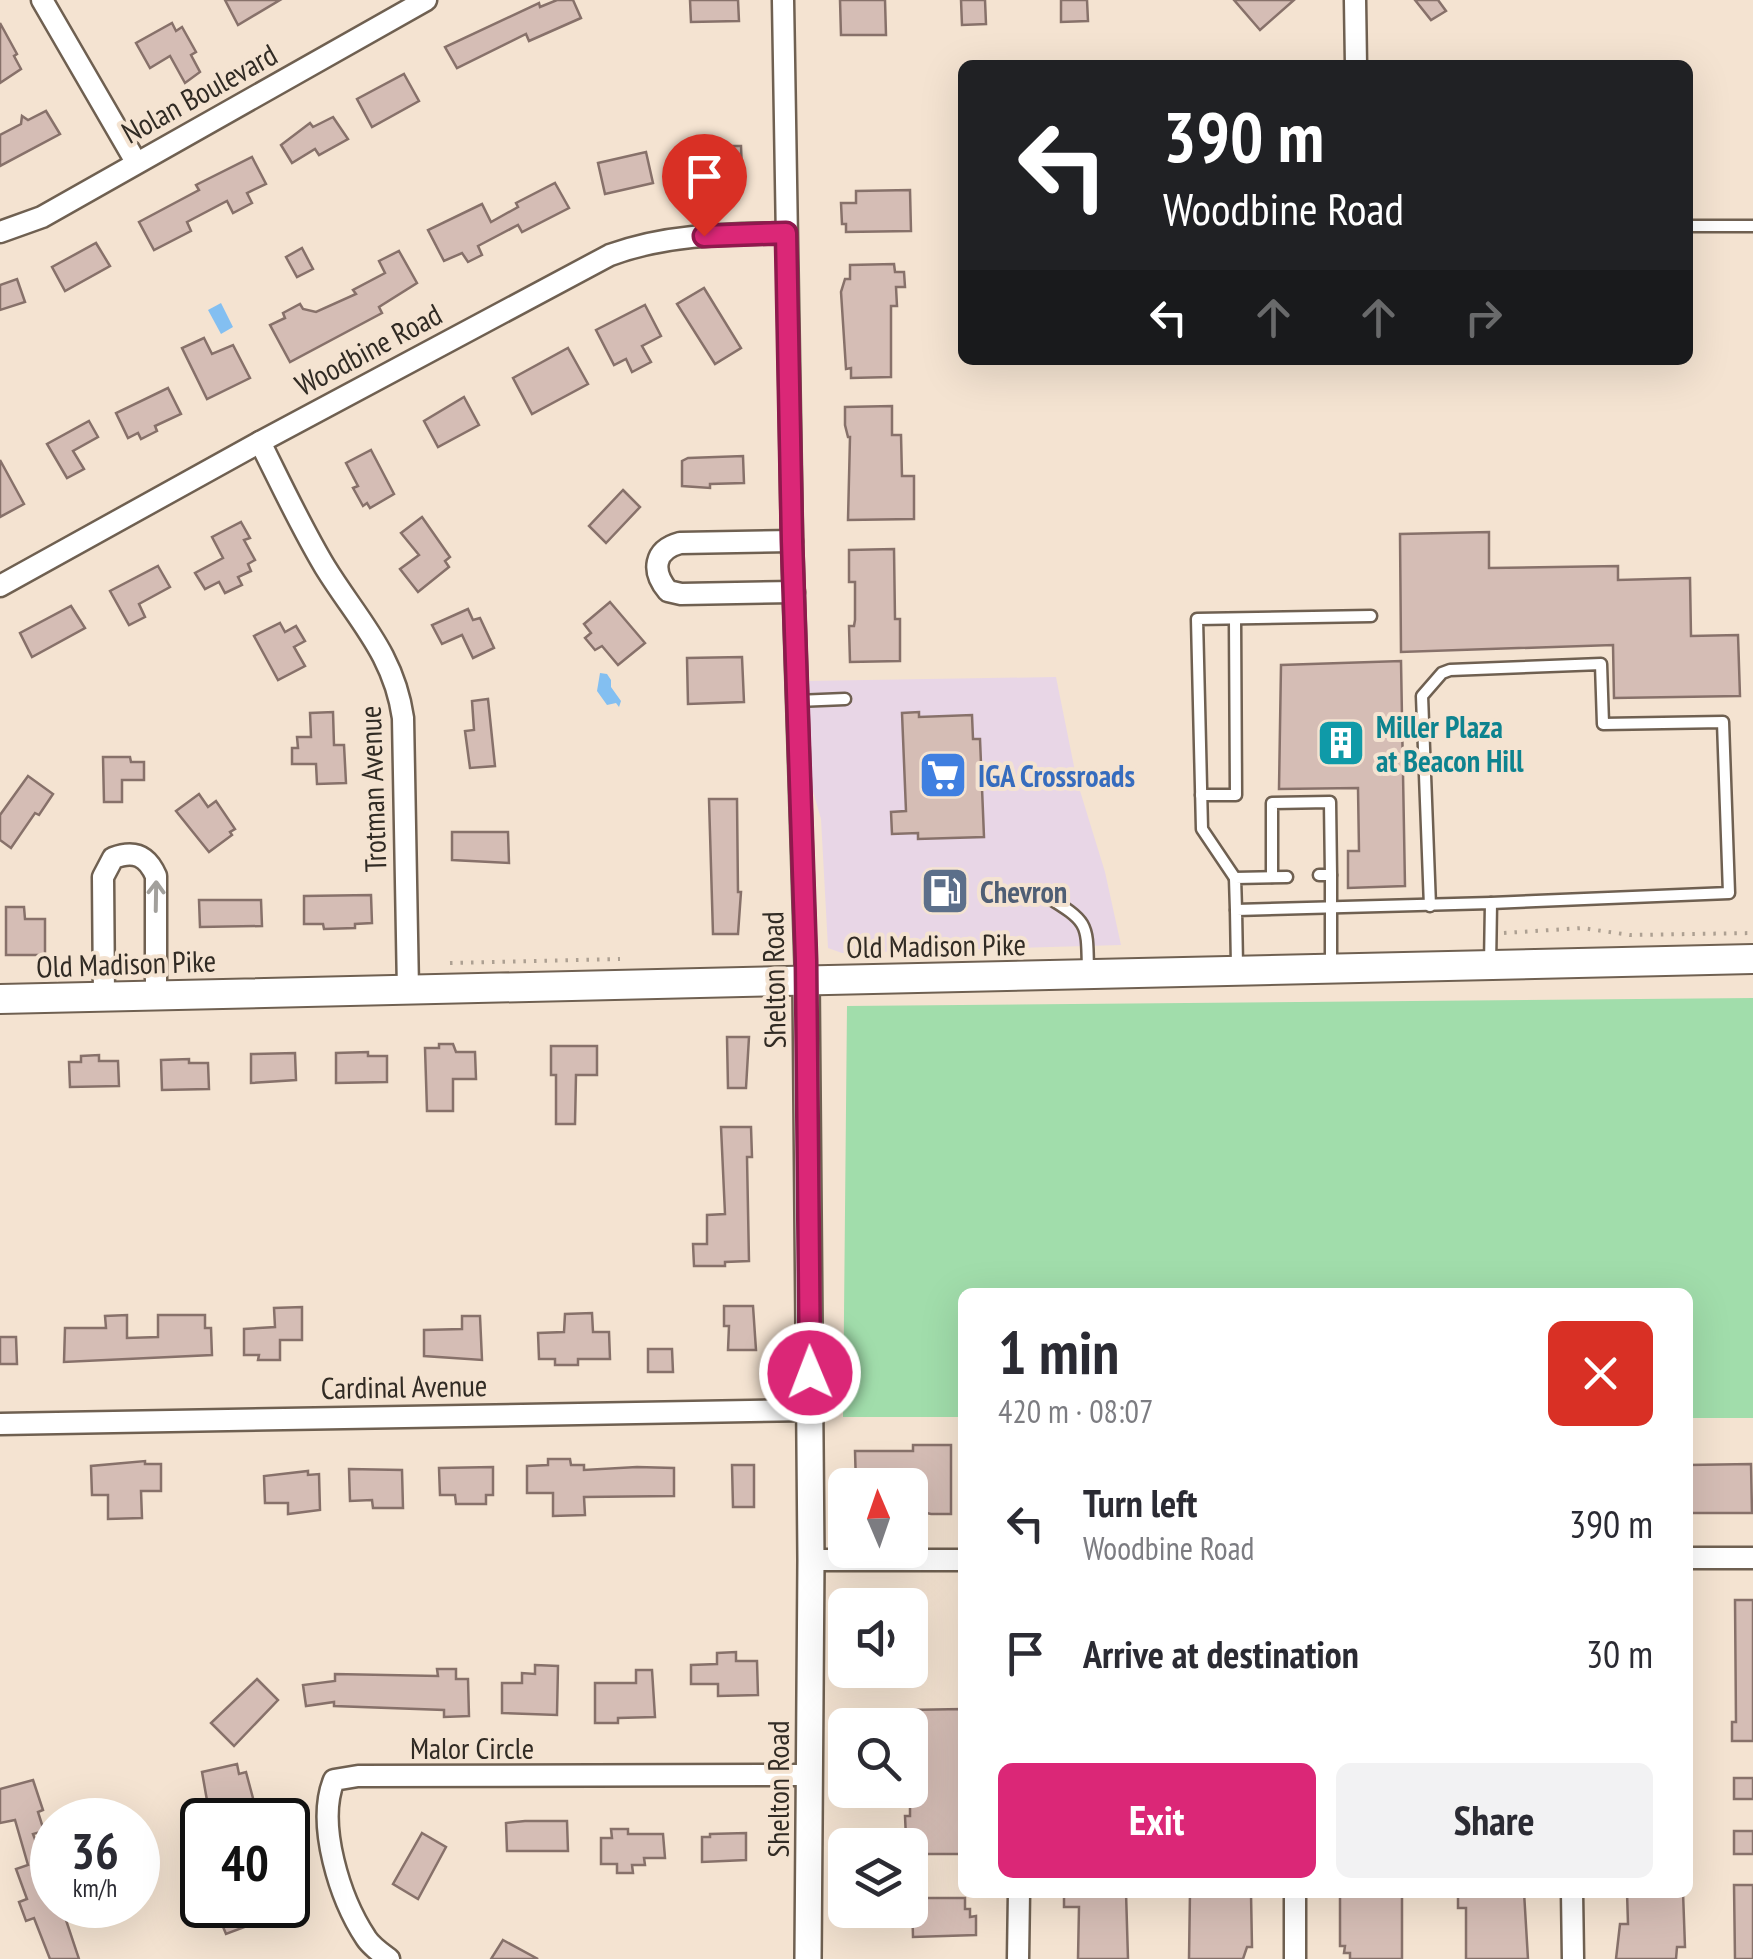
<!DOCTYPE html>
<html lang="en">
<head>
<meta charset="utf-8">
<style>
	:root { --surface:#fff; --page:#f2f2f3; --text:#2b2b33; --muted:#7c7c81; --accent:#db2777 }
	body { margin:0; font-family:"PT Sans Narrow",sans-serif; background:var(--page); color:var(--text); height:100vh; display:flex; flex-direction:column; font-size:38px; white-space:nowrap }
	* { box-sizing:border-box; margin:0 }
	p { font-size:32px; color:var(--muted) }
	.icon { flex:none; width:55px; height:55px; fill:none; stroke:currentColor; stroke-width:2; stroke-linecap:round; stroke-linejoin:round }
	.map { position:relative; flex:1; overflow:hidden }
	.drawer { position:absolute; left:958px; top:1288px; width:735px; height:610px; display:flex; flex-direction:column; background:var(--surface); border-radius:15px; box-shadow:0 10px 40px #0002 }
	.drawer>* { flex:none }
	.top-card { position:absolute; left:958px; top:60px; width:735px; height:305px; border-radius:15px; box-shadow:0 10px 40px #0002; background:#202124; color:#fff; overflow:hidden }
	.needle { width:65px; rotate:358deg }
	.buttons { position:absolute; left:828px; top:1468px; display:grid; gap:20px }
	.buttons a { display:grid; place-items:center; width:100px; height:100px; border-radius:15px; background:var(--surface); box-shadow:0 10px 40px #0002; font-size:50px }
	.speed { position:absolute; left:30px; top:1798px; display:flex; gap:20px; font-size:50px; font-weight:700; text-align:center }
	.speed>* { display:grid; place-content:center; width:130px; height:130px; border-radius:50%; background:var(--surface); box-shadow:0 10px 40px #0002; line-height:1 }
	.speed small { font-size:25px; font-weight:400 }
	.speed .limit { border:5px solid #111; border-radius:15px; background:#fff; color:#111 }
	.pin { position:absolute; display:grid; place-items:center; width:85px; height:85px; color:#fff; margin:-102px -42px; border-radius:50% 50% 50% 0; rotate:-45deg; box-shadow:0 0 10px #0007 }
	.pin .icon { rotate:45deg }
	.me { position:absolute; width:110px; margin:-55px; rotate:359deg; stroke-linejoin:round; filter:drop-shadow(0 0 8px #0008) }
	.turn { display:flex; align-items:center; gap:35px; height:210px; padding:0 40px; font-size:45px }
	.turn .icon { width:130px; height:130px; stroke-width:2.5 }
	.turn b { display:block; font-size:70px; line-height:85px }
	.lanes { display:flex; align-items:center; height:95px; padding:0 40px; background:#0003; justify-content:center; gap:50px; direction:ltr }
	.lanes .off { opacity:.35 }
	.round { display:grid; place-items:center; flex:none; width:105px; height:105px; border-radius:15px; background:var(--page) }
	.overview { display:flex; align-items:center; justify-content:space-between; height:170px; padding:0 40px }
	h1 { font-size:60px; font-weight:700; line-height:75px }
	.button { display:flex; gap:20px; margin-top:auto; padding:20px 40px }
	.button a { flex:1; height:115px; border-radius:15px; background:var(--accent); color:#fff; font-size:40px; font-weight:700; line-height:115px; text-align:center }
	.button a+a { background:var(--page); color:var(--text) }
	ul { padding:0; list-style:none }
	li { display:flex; align-items:center; gap:30px; height:130px; padding:0 40px }
	li div { flex:1 }
	li b { display:block; font-size:38px }
	li em { font-style:normal }
	.map>svg:first-child { display:block }
	.commercial { fill:#e8d6e6 }
	.green { fill:#a1ddab }
	.water { fill:#83bff1 }
	.building { fill:#d5bdb5; stroke:#87716a; stroke-width:2.5 }
	.lines { fill:none; stroke-linecap:round; stroke-linejoin:round }
	.service-casing { stroke:#6f6051; stroke-width:15 }
	.minor-casing { stroke:#6f6051; stroke-width:25 }
	.tertiary-casing { stroke:#6f6051; stroke-width:30 }
	.secondary-casing { stroke:#6f6051; stroke-width:32 }
	.path { stroke:#ada092; stroke-width:4; stroke-dasharray:2.5 8; stroke-linecap:butt }
	.service { stroke:#fff; stroke-width:10 }
	.minor { stroke:#fff; stroke-width:20 }
	.tertiary { stroke:#fff; stroke-width:25 }
	.secondary { stroke:#fff; stroke-width:28 }
	.oneway { stroke:#a2a09c }
	.route-casing { stroke:#8e194d; stroke-width:25 }
	.route { stroke:#db2777; stroke-width:18 }
	.labels { text-anchor:middle; dominant-baseline:central; stroke-width:8; stroke-linejoin:round; paint-order:stroke }
	.street-label { font-size:30px; fill:#312b24; stroke:#f4e3d1 }
	.culture-label { font-size:30px; font-weight:bold; fill:#0d838f; stroke:#f4e3d1; text-anchor:start }
	.shop-label { font-size:30px; font-weight:bold; fill:#366cbe; stroke:#f4e3d1; text-anchor:start }
	.service-label { font-size:30px; font-weight:bold; fill:#4e5e75; stroke:#f4e3d1; text-anchor:start }
</style>
</head>
<body>
<div class="map">
<svg width="1753" height="1959" viewBox="0 0 1753 1959">
	<rect width="100%" height="100%" fill="#f4e3d1"/>
	<path class="commercial" d="M1056 677 1077 781 1105 872 1121 945 842 953 828 948 821 819 810 781 805 681Z"/>
	<path class="green" d="M1753 998V1418H1688V1292H962V1417H843L847 1006Z"/>
	<g class="water">
		<path d="M221 303 233 327 221 334 208 310Z"/>
		<path d="M600 673 607 674 611 680V687L621 701 619 707 616 703 607 705 597 691Z"/>
	</g>
	<g class="building">
		<path d="M225 0H280L238 25Z"/>
		<path d="M557 0H573L581 18 529 41 526 34 457 68 445 47 539 3 540 7Z"/>
		<path d="M690 0H738L739 21 691 22Z"/>
		<path d="M840 0H885L886 35H841Z"/>
		<path d="M961 0H985L986 24 962 25Z"/>
		<path d="M1061 0H1087L1088 21 1061 22Z"/>
		<path d="M1234 0H1294L1260 30Z"/>
		<path d="M1415 0H1438L1446 11 1431 20Z"/>
		<path d="M0 23 17 54 14 56 21 69 0 83Z"/>
		<path d="M172 23 176 31 182 27 196 52 191 55 200 72 185 83 170 56 150 68 136 43Z"/>
		<path d="M404 74 419 101 372 127 357 99Z"/>
		<path d="M46 111 60 134 0 166V135L21 124 22 116 28 120Z"/>
		<path d="M333 117 348 139 319 155 315 149 292 163 281 145 310 123 313 127Z"/>
		<path d="M696 146H741L742 172 686 174V151H696Z"/>
		<path d="M646 152 653 183 605 194 598 163Z"/>
		<path d="M252 157 266 184 247 193 252 203 233 213 227 201 187 222 191 231 154 250 139 222 199 190 196 185Z"/>
		<path d="M555 183 569 208 522 232 518 225 478 246 482 255 468 262 462 253 444 261 428 230 482 204 491 222 518 207 516 203Z"/>
		<path d="M910 190 911 231 846 232V224H842L841 203H856V191Z"/>
		<path d="M96 243 110 266 65 291 52 267Z"/>
		<path d="M302 248 313 269 297 277 286 257Z"/>
		<path d="M399 251 417 283 379 307 382 313 290 362 270 325 285 318 283 313 300 304 303 309 316 312 356 294 353 290 385 273 379 261Z"/>
		<path d="M894 264 895 272H904L905 287H896L897 306H891V377L851 378V368L846 369 841 292 845 279H850V265Z"/>
		<path d="M17 279 25 302 0 310V285Z"/>
		<path d="M704 288 741 348 715 364 677 304Z"/>
		<path d="M645 305 661 336 642 346 651 362 632 372 626 359 614 365 596 330Z"/>
		<path d="M204 338 212 354 233 345 250 378 207 399 182 348Z"/>
		<path d="M568 348 588 384 532 414 513 378Z"/>
		<path d="M168 388 181 414 155 426 157 431 141 439 138 433 128 438 116 413Z"/>
		<path d="M464 397 479 425 438 447 424 421Z"/>
		<path d="M892 406V435H901L902 476H914V519L848 520 850 437H848L845 425V407Z"/>
		<path d="M89 421 98 437 73 451 84 469 67 478 47 444Z"/>
		<path d="M371 450 394 494 370 508 367 503 363 506 353 488 358 486 346 463Z"/>
		<path d="M743 456 744 483 710 484V488L682 486V461L688 458Z"/>
		<path d="M0 460 24 504 0 517Z"/>
		<path d="M623 490 640 507 606 543 589 526Z"/>
		<path d="M422 517 450 557 445 561 449 567 418 592 400 569 419 555 401 533Z"/>
		<path d="M241 522 250 538 244 540 255 560 248 564 251 571 238 577 242 585 225 593 219 582 205 589 195 573 223 558 212 537Z"/>
		<path d="M1489 532V568L1618 566V580L1690 578 1691 636 1738 635 1740 696 1614 698 1613 645 1401 652 1400 534Z"/>
		<path d="M894 549 895 619H900V661L850 662 849 626H854L855 620V582H849V550Z"/>
		<path d="M158 566 170 587 139 604 145 617 129 625 110 591Z"/>
		<path d="M610 602 645 643 618 665 602 646 595 650 585 638 591 633 584 624Z"/>
		<path d="M71 606 85 628 32 657 20 633Z"/>
		<path d="M468 609 473 620 480 618 494 648 473 658 462 635 442 644 432 625Z"/>
		<path d="M280 623 285 632 296 626 305 641 294 647 305 666 278 680 254 636Z"/>
		<path d="M742 657 744 702 688 704 687 658Z"/>
		<path d="M1401 661 1405 886 1348 888V851H1359L1358 788 1279 789 1281 665Z"/>
		<path d="M488 699 495 766 470 768 465 731 474 730 472 701Z"/>
		<path d="M333 712 334 745H344L346 783 317 784 316 764H292V748H298L297 737H311L310 713Z"/>
		<path d="M919 712V717L972 715 973 739H980L984 837 918 839V833L892 834 891 812 906 811 902 713Z"/>
		<path d="M103 757H130L131 762H144V780H122V802H104Z"/>
		<path d="M28 776 53 794 39 815 35 813 11 848 0 840V815Z"/>
		<path d="M199 794 208 807 216 801 235 829 230 832 232 835 209 852 176 811Z"/>
		<path d="M709 799H737L738 892H741L738 934H713Z"/>
		<path d="M452 832H508L509 863 452 860Z"/>
		<path d="M371 895 372 923 355 924V928L324 929 323 924H304V896Z"/>
		<path d="M199 900H261L262 926 200 927Z"/>
		<path d="M6 907H24L25 919H45V955H6Z"/>
		<path d="M727 1037H749L746 1088H728Z"/>
		<path d="M439 1044H453L456 1052H475L476 1079H453V1111H427L425 1048H439Z"/>
		<path d="M551 1046H597V1075H576L575 1124H556V1075H551Z"/>
		<path d="M368 1052V1056H387V1082L336 1083V1053Z"/>
		<path d="M295 1053 296 1080 251 1083V1054Z"/>
		<path d="M99 1055V1061H118L119 1086 70 1087 69 1062H81V1056Z"/>
		<path d="M189 1059V1063H208L209 1089 162 1090 161 1060Z"/>
		<path d="M721 1127H751L752 1157H747L749 1261 725 1262V1266H694L693 1244H707V1215L725 1214Z"/>
		<path d="M724 1306H753L756 1350H728L729 1326H724Z"/>
		<path d="M302 1307V1340H280V1360H258L259 1355H244V1329L275 1327 274 1308Z"/>
		<path d="M592 1313 593 1332H609L610 1359H578V1365H555V1359H539L538 1333 564 1332 565 1314Z"/>
		<path d="M127 1315V1338L158 1337V1315H205V1328H211L212 1355 64 1362 65 1328H106L105 1316Z"/>
		<path d="M462 1316H480L482 1360 424 1356V1330L462 1329Z"/>
		<path d="M0 1337H16L17 1364H0Z"/>
		<path d="M648 1349H672L673 1372H648Z"/>
		<path d="M913 1445H951V1514H931L922 1512V1507H913V1485H856L855 1451H913Z"/>
		<path d="M548 1459H570L571 1465H584V1470L637 1467 674 1468V1496L584 1497 585 1515 553 1516V1493H527V1466L548 1465Z"/>
		<path d="M145 1461V1464H161V1491H141L142 1518 108 1519V1495H92L91 1466Z"/>
		<path d="M1751 1464 1752 1513H1688V1465Z"/>
		<path d="M732 1465H754V1507H733Z"/>
		<path d="M493 1467V1495H486V1504H456L455 1495H440L439 1468Z"/>
		<path d="M349 1469 402 1470 403 1508H373L372 1500 350 1501Z"/>
		<path d="M308 1471V1475L319 1474 320 1510 288 1514V1503H265L264 1476Z"/>
		<path d="M1735 1600H1753V1741H1732V1722H1736Z"/>
		<path d="M736 1652V1661H757L758 1695 718 1696V1684H691V1665L717 1664V1653Z"/>
		<path d="M535 1665 558 1666 557 1715 502 1713V1683H522V1673L535 1674Z"/>
		<path d="M437 1669H456V1679H468L469 1716 444 1717V1710L334 1706V1702L306 1706 303 1685 335 1681V1674L438 1676Z"/>
		<path d="M636 1670H652L655 1717 618 1718V1723H595V1683H636Z"/>
		<path d="M257 1679 278 1700 234 1746 211 1723Z"/>
		<path d="M962 1709V1854H914L915 1838H906L905 1816H910V1725H907V1710Z"/>
		<path d="M237 1764 239 1774 246 1772 254 1802 247 1803 249 1813H245L247 1820H216L213 1805 208 1806 202 1772Z"/>
		<rect x="1734" y="1778" width="19" height="21"/>
		<path d="M33 1780 43 1810 38 1812 44 1831 33 1834 52 1884V1905H61L79 1959H50L34 1918 26 1921 19 1902 27 1899 16 1869 28 1865 15 1820 0 1823V1789Z"/>
		<path d="M525 1821H567L568 1851H507L506 1823Z"/>
		<path d="M611 1829H628V1834H663L665 1858H644L645 1865H632L633 1873H617V1864H601V1838H612Z"/>
		<rect x="1734" y="1831" width="19" height="23"/>
		<path d="M422 1833 446 1847 418 1899 393 1884Z"/>
		<path d="M746 1833V1860L702 1862V1837H710V1834Z"/>
		<path d="M1734 1885H1753V1959H1735Z"/>
		<path d="M1064 1892H1126L1128 1959H1078L1079 1907H1064Z"/>
		<path d="M1190 1892 1251 1894 1252 1947H1247L1243 1959H1189Z"/>
		<path d="M1340 1892H1402V1959H1350V1953H1344L1345 1946H1340Z"/>
		<path d="M1458 1892H1524L1528 1959H1466V1908H1458Z"/>
		<path d="M1627 1892H1683L1685 1947H1677L1676 1959H1616L1620 1924H1628Z"/>
		<path d="M912 1898H965V1909H970V1917L976 1916V1935L913 1937Z"/>
		<path d="M214 1905H248L255 1923 226 1934Z"/>
		<path d="M503 1940 538 1959H491Z"/>
	</g>
	<g class="lines">
		<g class="service-casing">
			<g id="service">
				<path d="M1688 226H1753"/>
				<path d="M797 701 845 699"/>
				<path d="M1201 795H1236L1235 619"/>
				<path d="M1319 875H1331V969"/>
				<path d="M1272 877V803L1330 802 1331 875"/>
				<path d="M1235 878 1202 829 1197 619 1371 616"/>
				<path d="M1046 896C1090 923 1087 923 1088 974"/>
				<path d="M1430 906 1422 696 1442 673 1450 670 1601 664 1603 724 1723 722 1729 893 1491 903"/>
				<path d="M1236 910 1235 878 1287 877"/>
				<path d="M1237 966 1236 910 1491 903 1490 965"/>
			</g>
		</g>
		<g class="minor-casing">
			<g id="minor">
				<path d="M42 0 136 162"/>
				<path d="M783 0 792 541 806 980"/>
				<path d="M1355 0 1356 65"/>
				<path d="M0 232 42 217 426 0"/>
				<path d="M260 442C281 484 301 527 325 567 357 619 394 654 403 718L408 990"/>
				<path d="M792 541 680 543C654 550 651 571 668 591L681 594 794 592"/>
				<path d="M0 586 260 442 610 255C667 234 726 234 786 233"/>
				<path d="M104 996 103 877 113 858C134 850 147 855 156 876V994"/>
				<path d="M0 1424 810 1410"/>
				<path d="M1688 1558H1753"/>
				<path d="M811 1560H962"/>
				<path d="M1572 1892 1573 1959"/>
				<path d="M389 1959C381 1953 371 1946 366 1938 340 1899 316 1824 334 1780L358 1776 809 1775"/>
				<path d="M1018 1959 1019 1892"/>
				<path d="M1295 1959V1892"/>
			</g>
		</g>
		<g class="tertiary-casing">
			<path id="tertiary" d="M806 980 811 1560 808 1959"/>
		</g>
		<g class="secondary-casing">
			<path id="secondary" d="M0 999 1753 959"/>
		</g>
		<g class="path">
			<path d="M1504 933 1582 928 1630 935 1753 933"/>
			<path d="M450 963 620 959"/>
		</g>
		<use href="#service" class="service"/>
		<use href="#minor" class="minor"/>
		<use href="#tertiary" class="tertiary"/>
		<use href="#secondary" class="secondary"/>
	</g>
	<defs><path id="oneway-shaft" d="M-6 0H5M1.5-3L5.5 0L1.5 3" fill="none" stroke-width="1.6" stroke-linecap="round" stroke-linejoin="round" transform="scale(2.5)"/></defs>
	<use class="oneway" href="#oneway-shaft" transform="translate(156 896) rotate(-89)"/>
	<g class="lines">
		<g class="route-casing">
			<path id="route" d="M704 236 786 233 792 541 806 960 810 1373"/>
		</g>
		<use href="#route" class="route"/>
	</g>
	<defs>
		<g id="building-square" transform="scale(2.5)"><rect x="-9" y="-9" width="18" height="18" rx="4" fill="#0f9aa8" stroke="#f4e3d1"/><path d="M-4-6H4V6H1V3H-1V6H-4ZM-2.5-4.3h1.7v1.8h-1.7ZM.8-4.3h1.7v1.8H.8ZM-2.5-1h1.7V.8h-1.7ZM.8-1h1.7V.8H.8Z" fill="#fff"/></g>
		<g id="supermarket-square" transform="scale(2.5)"><rect x="-9" y="-9" width="18" height="18" rx="4" fill="#3f7fe0" stroke="#f4e3d1"/><path d="M-6-5.5h2.5l.6 2H6L4.5 2H-2.5L-4.4-4H-6ZM-1.5 3.2a1.3 1.3 0 1 0 .1 0ZM3 3.2a1.3 1.3 0 1 0 .1 0Z" fill="#fff"/></g>
		<g id="fuel-square" transform="scale(2.5)"><rect x="-9" y="-9" width="18" height="18" rx="4" fill="#5c6f8a" stroke="#f4e3d1"/><path d="M-5.5-6h7V0h2V4h1.3V-2.5L3-4.5l.8-.8L6-3V5H2.5V1h-1V6h-7ZM-4.2-4.7v3.2H.2V-4.7Z" fill="#fff"/></g>
	</defs>
	<g fill-rule="evenodd">
		<use href="#building-square" x="1341" y="743"/>
		<use href="#supermarket-square" x="943" y="775"/>
		<use href="#fuel-square" x="945" y="891"/>
	</g>
	<g class="labels">
		<g class="street-label">
			<text transform="translate(199 93) rotate(-29)">Nolan Boulevard</text>
			<text transform="translate(368 349) rotate(-28)">Woodbine Road</text>
			<text transform="translate(372 789) rotate(-92)">Trotman Avenue</text>
			<text transform="translate(936 945) rotate(-1)">Old Madison Pike</text>
			<text transform="translate(126 963) rotate(-2)">Old Madison Pike</text>
			<text transform="translate(773 980) rotate(-91)">Shelton Road</text>
			<text transform="translate(404 1386) rotate(-1)">Cardinal Avenue</text>
			<text x="472" y="1747">Malor Circle</text>
			<text transform="translate(777 1789) rotate(-90)">Shelton Road</text>
		</g>
		<g class="culture-label">
			<text x="1376" y="726">Miller Plaza<tspan x="1376" dy="34">at Beacon Hill</tspan></text>
		</g>
		<g class="shop-label">
			<text x="978" y="775">IGA Crossroads</text>
		</g>
		<g class="service-label">
			<text x="980" y="891">Chevron</text>
		</g>
	</g>
</svg>
<div class="buttons">
<a><svg class="needle" viewBox="-14 -14 28 28"><path d="M0-13l5 13h-10z" fill="#e53935"/><path d="M0 13l5-13h-10z" fill="#7c7c81"/></svg></a>
<a><svg class="icon" aria-label="sound" viewBox="0 0 24 24"><path d="M4 9h4l5-4v14l-5-4H4zM17 9q2 3 0 6"/></svg></a>
<a><svg class="icon" aria-label="search" viewBox="0 0 24 24"><circle cx="10" cy="10" r="6"/><path d="M15 15l6 6"/></svg></a>
<a><svg class="icon" aria-label="layers" viewBox="0 0 24 24"><path d="M12 4l9 5-9 5-9-5zM3 14l9 5 9-5"/></svg></a>
</div>
<div class="speed"><div>36<small>km/h</small></div><div class="limit">40</div></div>
<div class="pin" style="left:704px;top:236px;background:#d93025"><svg class="icon" aria-label="arrive" viewBox="0 0 24 24"><path d="M6 21V4h12l-3 4 3 4H6"/></svg></div>
<svg class="me" style="left:810px;top:1373px" viewBox="-20 -20 40 40"><circle r="17" fill="#db2777" stroke="#fff" stroke-width="3"/><path d="M0-11L8 9 0 5-8 9z" fill="#fff"/></svg>
<div class="top-card">
<div class="turn"><svg class="icon" aria-label="left" viewBox="0 0 24 24"><path d="M17 20v-9H6M10 6l-5 5 5 5"/></svg><div><b>390 m</b>Woodbine Road</div></div>
<div class="lanes"><svg class="icon" aria-label="left" viewBox="0 0 24 24"><path d="M17 20v-9H6M10 6l-5 5 5 5"/></svg><svg class="icon off" aria-label="ahead" viewBox="0 0 24 24"><path d="M12 20V5M6 11l6-6 6 6"/></svg><svg class="icon off" aria-label="ahead" viewBox="0 0 24 24"><path d="M12 20V5M6 11l6-6 6 6"/></svg><svg class="icon off" aria-label="right" viewBox="0 0 24 24"><path d="M7 20v-9h11M14 6l5 5-5 5"/></svg></div>
</div>
<section class="drawer">
<div class="overview"><div><h1>1 min</h1><p>420 m · 08:07</p></div><a class="round" style="background:#d93025;color:#fff"><svg class="icon" aria-label="close" viewBox="0 0 24 24"><path d="M6 6l12 12M18 6L6 18"/></svg></a></div>
<ul>
<li><svg class="icon" aria-label="left" viewBox="0 0 24 24"><path d="M17 20v-9H6M10 6l-5 5 5 5"/></svg><div><b>Turn left</b><p>Woodbine Road</p></div><em>390 m</em></li>
<li><svg class="icon" aria-label="arrive" viewBox="0 0 24 24"><path d="M6 21V4h12l-3 4 3 4H6"/></svg><div><b>Arrive at destination</b></div><em>30 m</em></li>
</ul>
<div class="button"><a>Exit</a><a>Share</a></div>
</section>
</div>
</body>
</html>
